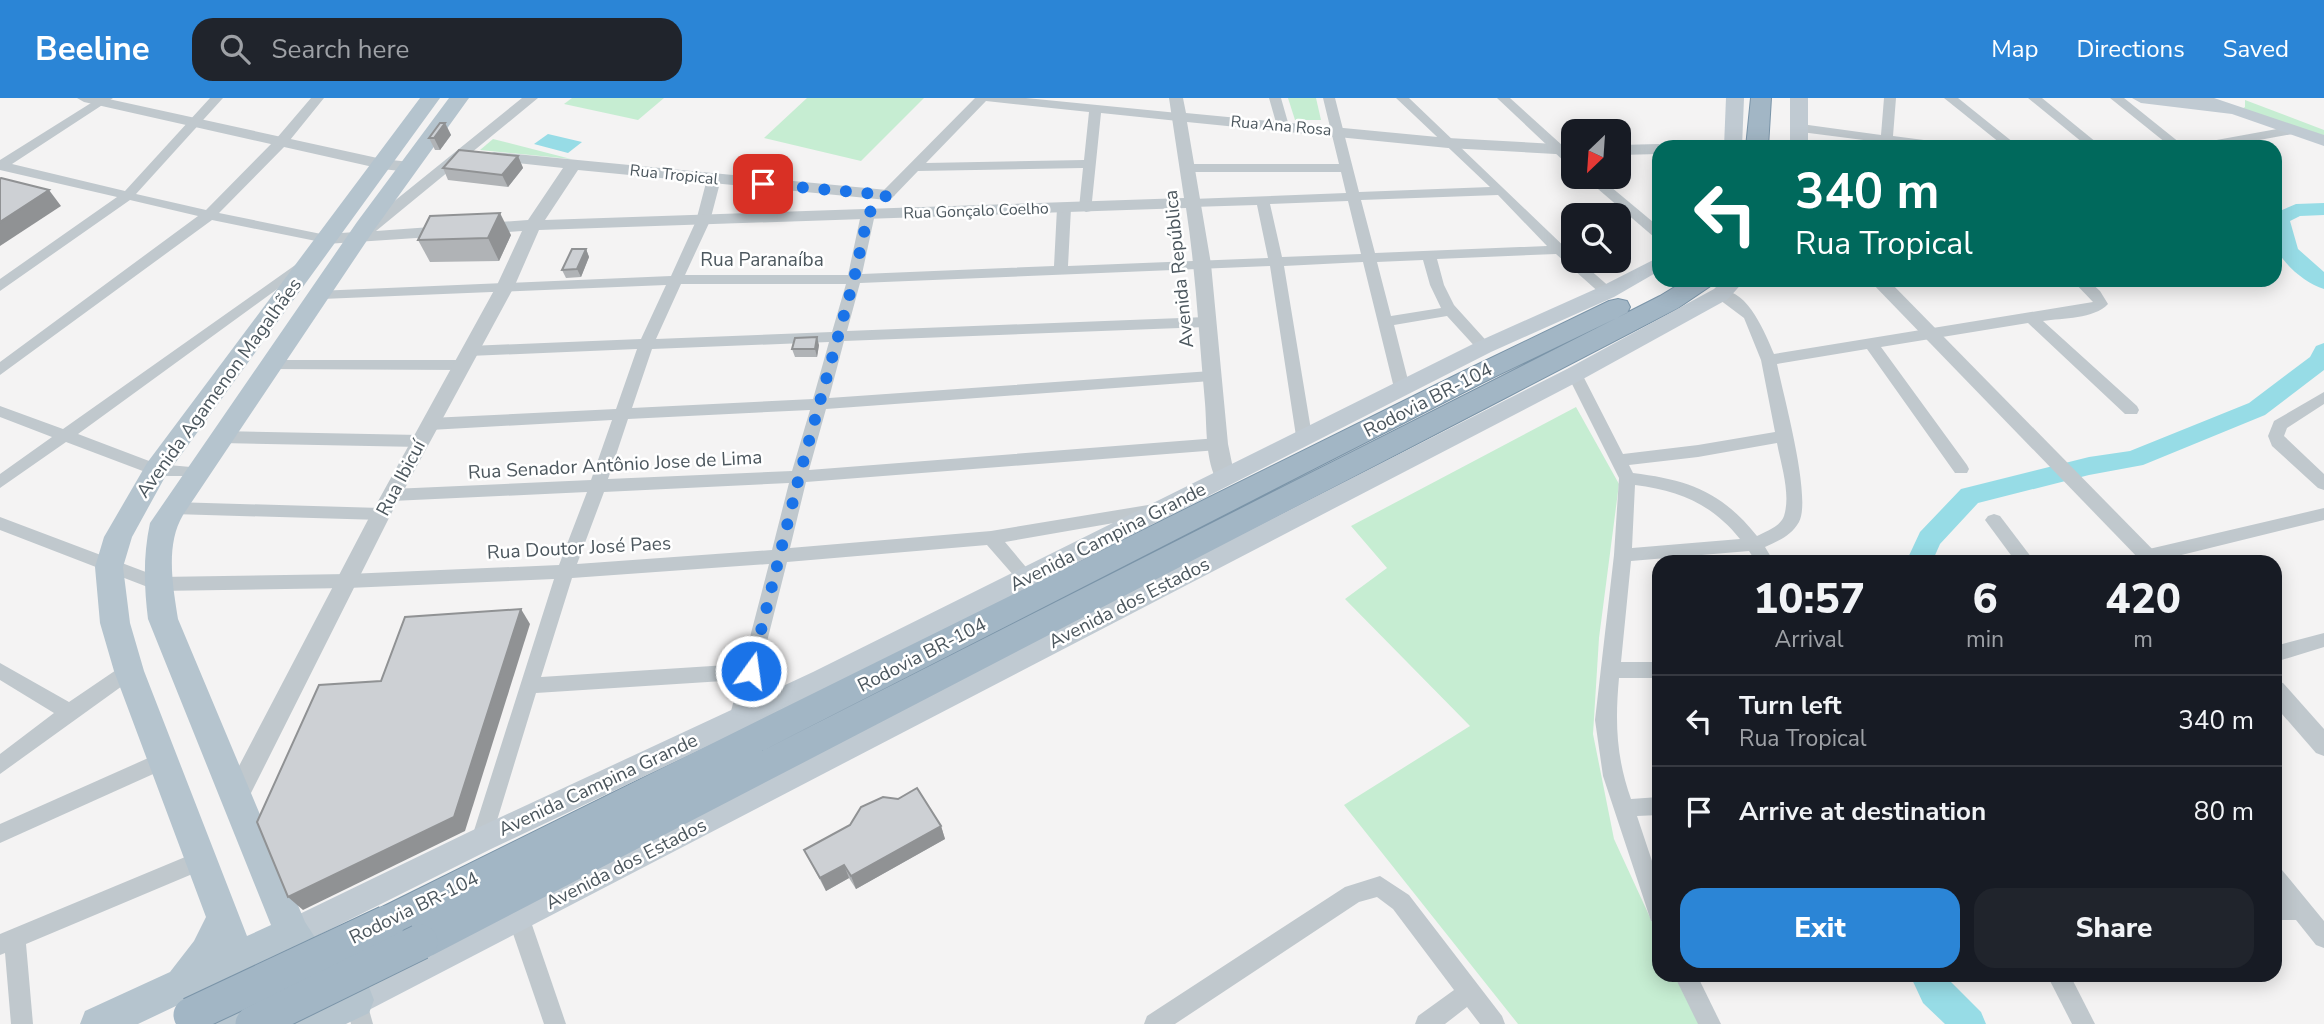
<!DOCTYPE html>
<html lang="en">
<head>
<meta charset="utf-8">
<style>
	:root { --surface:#171b24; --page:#20242c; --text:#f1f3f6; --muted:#9ea1a6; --line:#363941; --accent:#2b85d6 }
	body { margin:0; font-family:"Nunito Sans",sans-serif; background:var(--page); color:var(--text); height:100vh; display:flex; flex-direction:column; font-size:26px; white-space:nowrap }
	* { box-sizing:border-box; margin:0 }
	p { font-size:23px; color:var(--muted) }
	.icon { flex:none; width:38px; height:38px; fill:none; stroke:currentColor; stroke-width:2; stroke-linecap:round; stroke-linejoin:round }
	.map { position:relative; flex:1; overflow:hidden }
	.details { position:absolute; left:1652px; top:457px; width:630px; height:427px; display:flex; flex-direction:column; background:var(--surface); border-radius:21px; box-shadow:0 4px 18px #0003 }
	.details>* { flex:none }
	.top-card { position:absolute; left:1652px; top:42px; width:630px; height:147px; border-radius:21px; box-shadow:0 4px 18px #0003; background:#00695c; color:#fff; overflow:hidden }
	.needle { width:46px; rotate:205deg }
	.buttons { position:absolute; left:1561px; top:21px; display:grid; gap:14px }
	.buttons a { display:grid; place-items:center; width:70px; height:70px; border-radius:14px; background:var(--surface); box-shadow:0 4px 18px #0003; font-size:35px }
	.pin { position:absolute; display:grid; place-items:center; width:60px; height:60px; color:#fff; margin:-30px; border-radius:14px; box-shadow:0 4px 10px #0006 }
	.me { position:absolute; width:77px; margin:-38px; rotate:14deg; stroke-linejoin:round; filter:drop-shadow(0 0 5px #0008) }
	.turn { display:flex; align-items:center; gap:24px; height:147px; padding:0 28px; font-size:32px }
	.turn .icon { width:91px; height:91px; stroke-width:2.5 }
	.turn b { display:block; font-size:49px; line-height:60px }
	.eta { display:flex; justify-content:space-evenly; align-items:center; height:119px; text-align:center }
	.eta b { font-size:42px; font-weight:800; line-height:49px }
	.primary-button { display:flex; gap:14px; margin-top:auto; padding:14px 28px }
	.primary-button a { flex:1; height:80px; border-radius:21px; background:var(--accent); color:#fff; font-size:28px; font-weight:800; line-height:80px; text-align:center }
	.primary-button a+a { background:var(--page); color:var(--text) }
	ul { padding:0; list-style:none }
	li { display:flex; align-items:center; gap:21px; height:91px; padding:0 28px; border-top:2px solid var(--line) }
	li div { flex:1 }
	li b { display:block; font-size:26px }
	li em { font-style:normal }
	header { display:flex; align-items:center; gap:42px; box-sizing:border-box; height:98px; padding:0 35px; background:var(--accent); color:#fff }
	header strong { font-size:33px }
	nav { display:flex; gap:38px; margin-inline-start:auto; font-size:24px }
	.search { width:490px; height:63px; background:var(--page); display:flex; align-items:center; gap:18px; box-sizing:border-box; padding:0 24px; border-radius:21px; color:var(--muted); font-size:26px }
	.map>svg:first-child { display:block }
	.green { fill:#c6edd2 }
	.water { fill:#97dce6 }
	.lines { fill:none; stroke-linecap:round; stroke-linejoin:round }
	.river { fill:#97dce6; fill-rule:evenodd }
	.trunk-casing { stroke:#7a94a8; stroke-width:2 }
	.minor { fill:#c0c8cd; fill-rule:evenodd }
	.tertiary { fill:#c0c8cd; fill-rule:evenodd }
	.secondary { fill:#c0cad2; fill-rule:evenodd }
	.primary { fill:#b5c4ce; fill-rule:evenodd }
	.trunk { fill:#a2b6c5; fill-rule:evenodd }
	.trunk-bridge-casing { stroke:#7a94a8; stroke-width:37; stroke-linecap:butt }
	.trunk-bridge { stroke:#a2b6c5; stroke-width:35 }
	.wall { fill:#b0b3b6 }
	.shaded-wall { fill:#909294 }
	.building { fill:#cdd0d4; stroke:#909294; stroke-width:2 }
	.route { stroke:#1a73e8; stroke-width:12; stroke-dasharray:0 21.6 }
	.labels { text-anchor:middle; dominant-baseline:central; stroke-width:5; stroke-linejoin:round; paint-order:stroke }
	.far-street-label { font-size:16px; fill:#4c575e; stroke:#fff }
	.street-label { font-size:19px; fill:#4c575e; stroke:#fff }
</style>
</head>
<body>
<header>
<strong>Beeline</strong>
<div class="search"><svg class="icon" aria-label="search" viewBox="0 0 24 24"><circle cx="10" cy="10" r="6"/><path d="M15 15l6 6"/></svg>Search here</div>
<nav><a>Map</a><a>Directions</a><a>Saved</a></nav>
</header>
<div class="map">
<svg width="2324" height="926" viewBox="0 0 2324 926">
	<rect width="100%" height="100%" fill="#f4f3f3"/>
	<g class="green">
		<path d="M572 0H664L638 22 564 6Z"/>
		<path d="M807 0H924L861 63 764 40Z"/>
		<path d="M1288 0H1316L1321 22H1295Z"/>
		<path d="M2245 2 2324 32V41L2240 12 2245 9Z"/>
		<path d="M493 41 571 61 480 52Z"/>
		<path d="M1576 309 1619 386 1599 540 1593 636 1614 741 1659 839V877H1678L1702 926H1518L1344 707 1470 628 1345 501 1387 470 1351 428Z"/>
	</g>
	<path class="water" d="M548 36 582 44 568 55 534 46Z"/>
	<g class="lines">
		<g class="river">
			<path d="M2324 105V117L2300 118 2290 123 2298 151 2324 174V191C2306 186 2284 167 2276 150 2272 140 2275 125 2275 115L2296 106Z"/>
			<path d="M2324 245V272L2265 317 2143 367 2089 377 1978 405 1940 446 1932 464H1906L1920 434 1961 391 2089 359 2130 353 2249 305 2310 259 2316 248Z"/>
			<path d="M1910 877H1944L1981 914 1986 926H1945L1923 905Z"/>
		</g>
		<g class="trunk-casing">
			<g id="trunk">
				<path d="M1751 0H1771L1768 49H1746Z"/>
				<path d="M1686 182H1715L1712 187 1678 210 1509 298 433 857 420 862 407 857 401 844 406 834 387 842 374 837 369 825 374 813 1464 273 1609 203 1618 201 1627 203 1630 209 1627 215 1482 285 762 653 1660 198Z"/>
			</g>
		</g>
		<g class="minor">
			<path d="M99 0H113L12 66 125 93 210 0H223L136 96 206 112 276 41 311 0H324L286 47 219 115 326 137 333 141 326 145 212 122 0 277V264L198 118 130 102 0 193V181L117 99 0 72V62Z"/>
			<path d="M975 0H1026L1178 15 1184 19 1178 23 1101 15 1091 113 1086 114 1079 110 1083 70 918 73 892 100H882V94ZM986 3 1089 14 1084 62 926 65Z"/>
			<path d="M1269 0H1281L1289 28 1287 31 1283 32 1277 28Z"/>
			<path d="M1323 0H1335L1359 94 1490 89 1396 0H1409L1573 157V163H1580L1612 191 1614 194 1612 197H1602L1556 156 1437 161 1444 187 1454 207 1492 249 1484 254 1479 253 1447 218 1394 227 1410 290 1402 295 1394 290 1363 164 1284 168 1312 338 1304 344 1296 338 1270 168 860 185 847 233 1206 219 1213 224 1206 229 844 243 829 300 1211 273 1219 278 1211 283 826 311 809 372 1218 340 1226 346 1218 352 806 384 790 450 991 433 1154 406 1162 412 1154 418 1005 444 1036 481 1033 486H1021L987 447 787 464 746 627 739 629 732 627 729 621 739 582 536 595 491 742 488 749 481 751 474 749 471 742 554 481 348 490 158 493 0 432V419L159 479 348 476 559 467 587 394 392 403 384 397 392 391 591 382 612 322 430 332 422 326 430 320 616 311 637 251 469 258 461 253 469 248 641 241 666 187 322 201 315 196 317 193 671 178 696 123 707 81 714 77 721 81 710 123 685 177H848L861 116 868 112 875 116 862 176 1054 168 1057 110 1064 106 1071 110 1068 168 1268 160 1257 107 1192 109 1185 105 1192 101 1346 95 1341 74H1189L1182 70 1189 66H1339ZM1498 97 1547 148 1375 155 1361 102ZM1348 103 1361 156 1282 159 1270 106ZM1423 162 1430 187 1441 210 1391 218 1377 164ZM681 186H846L832 234 656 241ZM829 244 813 301 632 310 652 251ZM810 312 792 373 608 381 628 321ZM789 385 772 452 577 466 604 394ZM769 466 743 566 541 579 572 480Z"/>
			<path d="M1497 0H1510L1573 57V68L1568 67Z"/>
			<path d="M1884 0H1896L1893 38 1947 45 1953 49H1918L1801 34 1795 30 1801 26 1881 37Z"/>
			<path d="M1944 0H1958L2019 49H2005Z"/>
			<path d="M2028 0H2042L2102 49H2088Z"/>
			<path d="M2110 0H2124L2185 49H2171Z"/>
			<path d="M2294 28 2298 29V35L2221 49H2194L2200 45Z"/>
			<path d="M1584 79H1599L1659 129V140L1654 139Z"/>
			<path d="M308 158 313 159V165L78 336 157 366 202 370 204 374 202 378H156L66 344 0 390V376L52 339 0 319V308L63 331Z"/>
			<path d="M2072 182H2088L2100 193 2108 206C2094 221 2063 220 2043 223L2137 308 2139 312 2137 316H2125L2028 225 1881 249 1967 367 1969 371 1967 375H1955L1867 251 1777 266C1783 296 1812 400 1799 424 1791 438 1778 443 1765 449L1774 464H1756L1749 453 1631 463 1621 564H1659V580H1619C1615 623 1616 659 1631 701L1659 699V717L1637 718 1659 784V826L1651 823 1603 678 1595 622 1614 457 1619 380 1567 276 1570 272H1580L1623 356 1698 347 1775 334 1761 262 1744 220 1716 199 1714 196 1716 193C1746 186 1765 235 1774 256L2093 204ZM1777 345C1781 367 1791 396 1784 418 1780 429 1766 433 1757 438 1721 393 1688 382 1633 375L1629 367 1698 359ZM1635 387C1679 393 1711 405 1740 441L1632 450Z"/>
			<path d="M272 262H460L468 267 460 272 267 271 264 267 267 263Z"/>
			<path d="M2324 294V306L2287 330 2284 338 2324 376V392L2318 390 2272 348 2268 338 2274 323Z"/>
			<path d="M221 333 420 337 428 343 420 349 221 345 213 339Z"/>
			<path d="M173 404 381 410 389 416 381 422 173 416 165 410Z"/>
			<path d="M2324 410V422L2153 464 2143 463 2140 458 2143 453 2149 451Z"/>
			<path d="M1994 416 2000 418 2035 464H2016L1985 422 1988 418Z"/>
			<path d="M2324 535V549L2275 564V548Z"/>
			<path d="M0 565 69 604 122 568 129 565 136 568 138 573 136 578 0 676V656L54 615 0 582Z"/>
			<path d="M164 653 171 656 174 662 171 668 0 745V726Z"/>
			<path d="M202 752 209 755 212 762 209 769 26 846 33 926H11L5 855 0 857V836Z"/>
			<path d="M2275 769 2282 772 2324 823V850L2316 847 2296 822H2275V802H2280L2275 795Z"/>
			<path d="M1380 778 1409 797 1502 918 1505 926H1480L1467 909 1445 926H1415L1418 918 1454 892 1393 811 1377 799 1359 804 1175 926H1144L1147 918 1345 789Z"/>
			<path d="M519 811 527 814 530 821 566 926H544L508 821 511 814Z"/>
			<path d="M1674 877H1697L1721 926H1698Z"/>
			<path d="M2047 877H2070L2095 926H2072Z"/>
			<path d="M356 891 364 894 373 926H351L345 902 348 894Z"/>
		</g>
		<g class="tertiary">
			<path d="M77 0H104L382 61 410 64 418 69 410 74 382 71 84 4Z"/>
			<path d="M522 0H538L376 133 528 122 563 70 489 62 486 59 489 56 494 54 887 92 895 97 887 102 578 72 545 122 1184 100 1169 0H1183L1186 15 1448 40 1573 47V57L1448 50 1187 24 1211 166 1228 346 1235 380 1232 385 1225 387 1218 385C1205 363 1207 330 1205 305 1199 240 1196 175 1186 110L539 132 515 187 391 416 246 705 237 708 228 705 225 697 228 689 371 416 497 187 522 133 326 146 318 141 326 136 356 134Z"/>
			<path d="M1659 46 1665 49H1659V56L1619 57V47Z"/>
			<path d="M1869 182H1888L2165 464H2142Z"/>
			<path d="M2275 583 2283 585 2324 631V658L2316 655 2275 608Z"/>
		</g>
		<g class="secondary">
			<path d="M1726 0H1744L1742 49H1724Z"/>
			<rect x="1790" y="0" width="18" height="49"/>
			<path d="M2132 0H2214L2324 37V48L2232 16 2141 5Z"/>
			<path d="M1659 159V173L1614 199 1491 254 831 590 491 751 303 845 292 849 281 845 277 835 281 825 471 733 813 574 1477 244 1600 189Z"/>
			<path d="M1723 182H1745L1728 201 1583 281 367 913 356 917 345 913 340 902 345 891 1567 271 1714 191Z"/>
		</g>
		<path class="primary" d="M420 0H440L165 379 132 439 123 469 130 525 144 573 247 838 271 827 148 521C144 488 143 458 150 425L357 124 449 0H469L374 132 183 417C165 447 173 489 178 521L305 824 318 844 369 889 374 902 369 915 346 926H289L294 913 326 898 294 868 286 856 264 866C275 879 286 879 293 896L288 908 275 914C256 906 244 897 233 881L229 883 244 903 251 926H215L197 898 138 926H80L85 913 170 874 194 843 206 819 114 573 100 525 95 469 104 439 147 365Z"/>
		<use href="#trunk" class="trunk"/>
		<g class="trunk-bridge-casing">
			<g id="trunk-bridge">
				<path d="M191 917 387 825"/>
				<path d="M253 926 420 844"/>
			</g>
		</g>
		<use href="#trunk-bridge" class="trunk-bridge"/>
	</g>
	<g class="wall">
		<path d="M445 25 451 37 440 52H435L429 40Z"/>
		<path d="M518 58 523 70 508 89 448 82 443 70Z"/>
		<path d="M511 137 499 163 430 164 418 142Z"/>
		<path d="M586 151 589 159 581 179 566 180 562 172Z"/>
		<path d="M819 247 817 259H795L792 251Z"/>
		<path d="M941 728 945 741 856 791 849 780 826 793 804 752Z"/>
	</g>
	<g class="shaded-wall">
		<path d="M445 25 451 37 440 52 434 40Z"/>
		<path d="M518 58 523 70 508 89 502 77Z"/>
		<path d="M49 92 61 108 0 148V124Z"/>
		<path d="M500 115 511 137 499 163 488 140Z"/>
		<path d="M586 151 589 159 581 179 577 171Z"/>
		<path d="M817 239 819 247 817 259 815 251Z"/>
		<path d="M521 511 530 526 465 733 303 812 288 799Z"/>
		<path d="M941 728 945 741 856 791 851 778Z"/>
		<path d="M844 767 849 780 826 793 820 780Z"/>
	</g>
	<g class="building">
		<path d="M440 25H445L434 40H429Z"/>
		<path d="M459 52 518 58 502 77 443 70Z"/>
		<path d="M1 80 49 92 0 124V81Z"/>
		<path d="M500 115 488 140 418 142 430 118Z"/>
		<path d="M572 151H586L577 171 562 172Z"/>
		<path d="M817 239 815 251H792L795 240Z"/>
		<path d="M521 511 454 719 288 799 257 724 319 587 381 583 405 519Z"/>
		<path d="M917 690 941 728 851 778 844 767 820 780 804 752 850 727 861 709 883 699 898 701Z"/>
	</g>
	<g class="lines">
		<path class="route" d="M751 573 799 379 854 181 868 116 887 97 763 86"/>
	</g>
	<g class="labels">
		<g class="far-street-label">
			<text transform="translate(1281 28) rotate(5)">Rua Ana Rosa</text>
			<text transform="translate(674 77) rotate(6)">Rua Tropical</text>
			<text transform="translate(976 113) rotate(-2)">Rua Gonçalo Coelho</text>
		</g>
		<g class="street-label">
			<text x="762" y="162">Rua Paranaíba</text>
			<text transform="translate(1179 171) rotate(-96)">Avenida República</text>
			<text transform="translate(219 290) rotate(-54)">Avenida Agamenon Magalhães</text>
			<text transform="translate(1428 302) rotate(-27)">Rodovia BR-104</text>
			<text transform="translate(615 367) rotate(-3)">Rua Senador Antônio Jose de Lima</text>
			<text transform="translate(401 380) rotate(-62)">Rua Ibicuí</text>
			<text transform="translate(1108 439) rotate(-27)">Avenida Campina Grande</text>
			<text transform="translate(579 450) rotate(-3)">Rua Doutor José Paes</text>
			<text transform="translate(1129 505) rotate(-27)">Avenida dos Estados</text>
			<text transform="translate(922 557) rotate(-27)">Rodovia BR-104</text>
			<text transform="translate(598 687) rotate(-25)">Avenida Campina Grande</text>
			<text transform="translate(626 766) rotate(-27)">Avenida dos Estados</text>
			<text transform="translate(414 810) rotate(-26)">Rodovia BR-104</text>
		</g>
	</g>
</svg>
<div class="buttons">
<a><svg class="needle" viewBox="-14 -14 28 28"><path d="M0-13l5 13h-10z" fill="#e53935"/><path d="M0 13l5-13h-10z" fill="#9ea1a6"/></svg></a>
<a><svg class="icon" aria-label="search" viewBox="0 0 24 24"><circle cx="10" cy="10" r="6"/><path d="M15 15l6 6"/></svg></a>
</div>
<div class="pin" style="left:763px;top:86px;background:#d93025"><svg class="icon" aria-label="arrive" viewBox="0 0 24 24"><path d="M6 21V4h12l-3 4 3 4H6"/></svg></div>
<svg class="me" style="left:751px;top:573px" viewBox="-20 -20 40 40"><circle r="17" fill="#1a73e8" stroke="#fff" stroke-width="3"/><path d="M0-11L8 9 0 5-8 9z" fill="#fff"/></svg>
<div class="top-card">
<div class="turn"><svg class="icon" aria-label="left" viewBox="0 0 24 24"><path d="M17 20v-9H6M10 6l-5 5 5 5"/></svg><div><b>340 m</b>Rua Tropical</div></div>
</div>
<section class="details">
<div class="eta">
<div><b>10:57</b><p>Arrival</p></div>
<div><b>6</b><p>min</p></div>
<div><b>420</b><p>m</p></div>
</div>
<ul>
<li><svg class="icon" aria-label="left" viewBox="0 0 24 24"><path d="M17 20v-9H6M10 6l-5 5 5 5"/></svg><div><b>Turn left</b><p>Rua Tropical</p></div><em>340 m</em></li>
<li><svg class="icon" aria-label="arrive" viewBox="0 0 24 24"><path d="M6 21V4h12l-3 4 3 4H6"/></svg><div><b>Arrive at destination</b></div><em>80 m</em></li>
</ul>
<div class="primary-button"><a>Exit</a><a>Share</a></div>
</section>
</div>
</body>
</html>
